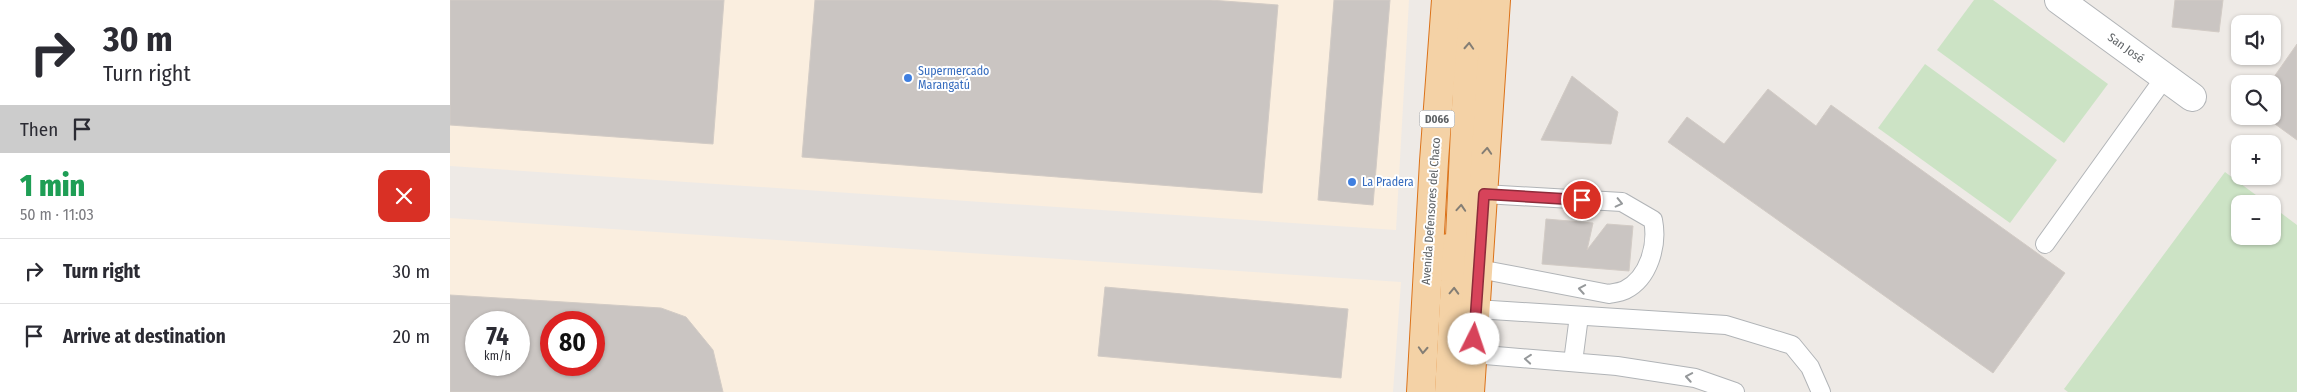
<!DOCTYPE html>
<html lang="en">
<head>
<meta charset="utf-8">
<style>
	:root { --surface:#fff; --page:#f2f2f3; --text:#2b2b33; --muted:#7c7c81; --line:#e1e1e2 }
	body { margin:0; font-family:"Fira Sans Condensed",sans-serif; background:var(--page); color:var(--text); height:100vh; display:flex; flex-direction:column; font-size:19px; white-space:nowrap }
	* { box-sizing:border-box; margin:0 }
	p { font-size:16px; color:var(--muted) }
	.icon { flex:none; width:28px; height:28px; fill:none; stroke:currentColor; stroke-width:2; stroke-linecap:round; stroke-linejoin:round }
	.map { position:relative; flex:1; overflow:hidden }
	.side { display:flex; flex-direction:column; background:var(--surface); width:450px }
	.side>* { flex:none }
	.hud { background:#fff; color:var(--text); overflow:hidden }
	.buttons { position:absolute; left:1781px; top:15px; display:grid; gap:10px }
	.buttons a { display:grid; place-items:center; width:50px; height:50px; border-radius:10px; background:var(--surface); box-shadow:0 1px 4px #0004; font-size:25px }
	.speed { position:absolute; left:15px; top:311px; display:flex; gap:10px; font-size:25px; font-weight:700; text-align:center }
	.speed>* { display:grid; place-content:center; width:65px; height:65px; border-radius:50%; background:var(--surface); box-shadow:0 1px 4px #0004; line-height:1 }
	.speed small { font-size:12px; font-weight:400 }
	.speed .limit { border:8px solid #d22; background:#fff; color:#111 }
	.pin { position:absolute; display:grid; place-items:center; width:42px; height:42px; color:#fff; margin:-21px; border:2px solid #fff; border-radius:50%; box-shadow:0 1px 5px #0007 }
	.me { position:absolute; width:55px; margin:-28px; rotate:4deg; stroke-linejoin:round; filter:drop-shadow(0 0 4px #0008) }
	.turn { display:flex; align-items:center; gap:18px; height:105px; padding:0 20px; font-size:22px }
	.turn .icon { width:65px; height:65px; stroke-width:2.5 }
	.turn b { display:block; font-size:35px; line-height:42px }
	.then { display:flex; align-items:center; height:48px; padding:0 20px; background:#0003; gap:10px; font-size:19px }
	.round { display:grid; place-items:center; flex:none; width:52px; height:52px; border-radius:10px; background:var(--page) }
	.headline { display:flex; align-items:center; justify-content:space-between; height:85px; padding:0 20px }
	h1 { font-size:30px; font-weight:800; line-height:38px; color:#1e9e55 }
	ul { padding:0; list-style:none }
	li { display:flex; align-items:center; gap:15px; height:65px; padding:0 20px; border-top:1px solid var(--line) }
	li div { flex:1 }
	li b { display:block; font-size:19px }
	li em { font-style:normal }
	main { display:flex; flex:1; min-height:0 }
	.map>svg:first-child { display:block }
	.commercial { fill:#faeedf; fill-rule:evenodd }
	.green { fill:#cce3c5 }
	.building { fill:#cac5c2; stroke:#d2cbc5; fill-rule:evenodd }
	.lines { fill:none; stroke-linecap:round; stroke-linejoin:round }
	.service-casing { stroke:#b1b4b7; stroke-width:20 }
	.minor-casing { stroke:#b1b4b7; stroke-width:30 }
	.trunk-casing { stroke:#db7219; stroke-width:30 }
	.service { stroke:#fff; stroke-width:18 }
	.minor { stroke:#fff; stroke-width:28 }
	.trunk { stroke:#f4d2a6; stroke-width:28 }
	.oneway { stroke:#847e75 }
	.oneway2 { stroke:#96999b }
	.route-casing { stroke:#8c2c3a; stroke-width:12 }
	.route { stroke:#d7435a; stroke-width:9 }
	.shop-dot { fill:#3f7fe0; stroke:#fff; stroke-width:2 }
	.labels { text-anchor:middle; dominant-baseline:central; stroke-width:4; stroke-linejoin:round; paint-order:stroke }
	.shield { fill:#fff; stroke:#8e9193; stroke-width:1 }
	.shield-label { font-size:11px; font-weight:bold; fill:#5e6265 }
	.street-label { font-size:12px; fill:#5e6265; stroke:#fff }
	.shop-label { font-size:12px; fill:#366cbe; stroke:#fff; text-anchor:start }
</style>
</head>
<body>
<main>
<section class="side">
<div class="hud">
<div class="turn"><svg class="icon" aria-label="right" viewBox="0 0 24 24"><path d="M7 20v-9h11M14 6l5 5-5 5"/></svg><div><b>30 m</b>Turn right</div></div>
<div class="then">Then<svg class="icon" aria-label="arrive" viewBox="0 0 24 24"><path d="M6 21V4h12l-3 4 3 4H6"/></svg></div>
</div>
<div class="headline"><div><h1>1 min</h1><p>50 m · 11:03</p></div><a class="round" style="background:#d93025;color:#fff"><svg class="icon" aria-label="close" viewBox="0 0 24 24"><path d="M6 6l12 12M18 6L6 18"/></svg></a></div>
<ul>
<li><svg class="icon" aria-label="right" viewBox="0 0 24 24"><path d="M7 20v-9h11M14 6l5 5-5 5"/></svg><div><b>Turn right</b></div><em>30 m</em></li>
<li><svg class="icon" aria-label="arrive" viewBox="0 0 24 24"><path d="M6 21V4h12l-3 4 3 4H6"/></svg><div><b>Arrive at destination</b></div><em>20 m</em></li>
</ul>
</section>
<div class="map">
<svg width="1847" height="392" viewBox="0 0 1847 392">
	<rect width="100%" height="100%" fill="#eeeae6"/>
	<g class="commercial">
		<path d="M0 0H959L946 230 0 166Z"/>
		<path d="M0 218 951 282 943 392H0ZM26 322H69V365H26ZM101 322H144V365H101Z"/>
	</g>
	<g class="green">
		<path d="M1524 0H1543L1658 84 1614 143 1487 50Z"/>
		<path d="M1475 64 1607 160 1560 223 1428 128Z"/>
		<path d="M1775 172 1818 204H1790V236H1822L1823 207 1847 225V392H1618L1614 389Z"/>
	</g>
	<g class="building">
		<path d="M0 0H274L263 144 0 125Z"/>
		<path d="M365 0H760L828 5 812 193 352 157Z"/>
		<path d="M884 0H940L923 205 868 200Z"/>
		<path d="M1725 0H1773L1769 32 1722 27Z"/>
		<path d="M1847 44V140L1814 116H1822V84H1819Z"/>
		<path d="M1122 76 1168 112 1161 144 1091 140Z"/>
		<path d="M1318 89 1366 126 1381 105 1615 273 1543 373 1218 142 1237 117 1274 144Z"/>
		<path d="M1096 219 1143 223 1137 250 1157 224 1183 226 1179 271 1092 264Z"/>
		<path d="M655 287 898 309 891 378 648 356Z"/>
		<path d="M0 295 211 308 236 317 263 350 273 392H0ZM26 322H69V365H26ZM101 322H144V365H101Z"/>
	</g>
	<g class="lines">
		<g class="service-casing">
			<g id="service">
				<path d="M1595 244 1715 77"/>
				<path d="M1029 269 1159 294C1164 293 1171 292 1175 290 1199 278 1208 245 1203 220L1172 202 1034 194"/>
				<path d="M1026 309 1276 325 1342 345 1360 367 1371 392"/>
				<path d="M1023 354 1167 366 1245 378 1285 392"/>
				<path d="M1123 362 1129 316"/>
			</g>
		</g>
		<g class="minor-casing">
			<path id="minor" d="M1609 0 1742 97"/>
		</g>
		<g class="trunk-casing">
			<g id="trunk">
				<path d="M998 248 1004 256 1006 264 999 392"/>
				<path d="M978 267 997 266 1007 251 1010 237 1021 0"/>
				<path d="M971 392 984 161 996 0"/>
				<path d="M1020 392 1046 0"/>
			</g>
		</g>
		<use href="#service" class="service"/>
		<use href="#minor" class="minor"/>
		<use href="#trunk" class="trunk"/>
	</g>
	<defs><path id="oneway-chevron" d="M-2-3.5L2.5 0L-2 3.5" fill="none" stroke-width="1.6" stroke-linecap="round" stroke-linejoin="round" transform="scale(1.25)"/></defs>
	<g class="oneway">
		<use href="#oneway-chevron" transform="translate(1019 46) rotate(-87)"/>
		<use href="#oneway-chevron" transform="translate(1037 151) rotate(-86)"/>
		<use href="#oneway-chevron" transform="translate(1011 208) rotate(-86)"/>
		<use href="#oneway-chevron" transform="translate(1004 291) rotate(-88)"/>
		<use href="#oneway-chevron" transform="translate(973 350) rotate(93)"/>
	</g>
	<g class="oneway2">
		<use href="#oneway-chevron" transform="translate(1169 203) rotate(13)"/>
		<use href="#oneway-chevron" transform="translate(1132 289) rotate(-170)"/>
		<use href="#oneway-chevron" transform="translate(1078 359) rotate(-175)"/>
		<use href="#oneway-chevron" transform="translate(1239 377) rotate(-170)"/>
	</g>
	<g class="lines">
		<g class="route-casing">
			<path id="route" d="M1024 339 1034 194 1132 200"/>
		</g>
		<use href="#route" class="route"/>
	</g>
	<g class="shop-dot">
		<circle cx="458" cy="78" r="5"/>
		<circle cx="902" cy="182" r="5"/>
	</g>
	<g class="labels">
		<rect class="shield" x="969.5" y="110.5" width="35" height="17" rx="4"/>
		<g class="shield-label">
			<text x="987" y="119">D066</text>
		</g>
		<g class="street-label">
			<text transform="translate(1676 48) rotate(36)">San José</text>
			<text transform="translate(981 211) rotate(-86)">Avenida Defensores del Chaco</text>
		</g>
		<g class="shop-label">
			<text x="468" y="71">Supermercado<tspan x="468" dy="14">Marangatú</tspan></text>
			<text x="912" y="182">La Pradera</text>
		</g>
	</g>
</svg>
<div class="buttons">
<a><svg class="icon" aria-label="sound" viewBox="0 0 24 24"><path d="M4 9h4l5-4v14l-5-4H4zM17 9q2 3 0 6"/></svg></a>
<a><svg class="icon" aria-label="search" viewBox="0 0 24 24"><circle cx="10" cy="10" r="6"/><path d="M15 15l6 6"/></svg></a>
<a>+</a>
<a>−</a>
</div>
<div class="speed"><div>74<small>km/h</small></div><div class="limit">80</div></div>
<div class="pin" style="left:1132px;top:200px;background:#d93025"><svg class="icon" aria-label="arrive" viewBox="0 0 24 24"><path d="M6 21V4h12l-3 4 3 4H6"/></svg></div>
<svg class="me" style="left:1024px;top:339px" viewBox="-20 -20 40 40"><circle r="19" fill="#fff"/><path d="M0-13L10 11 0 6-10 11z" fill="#d7435a"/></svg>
</div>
</main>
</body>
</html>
